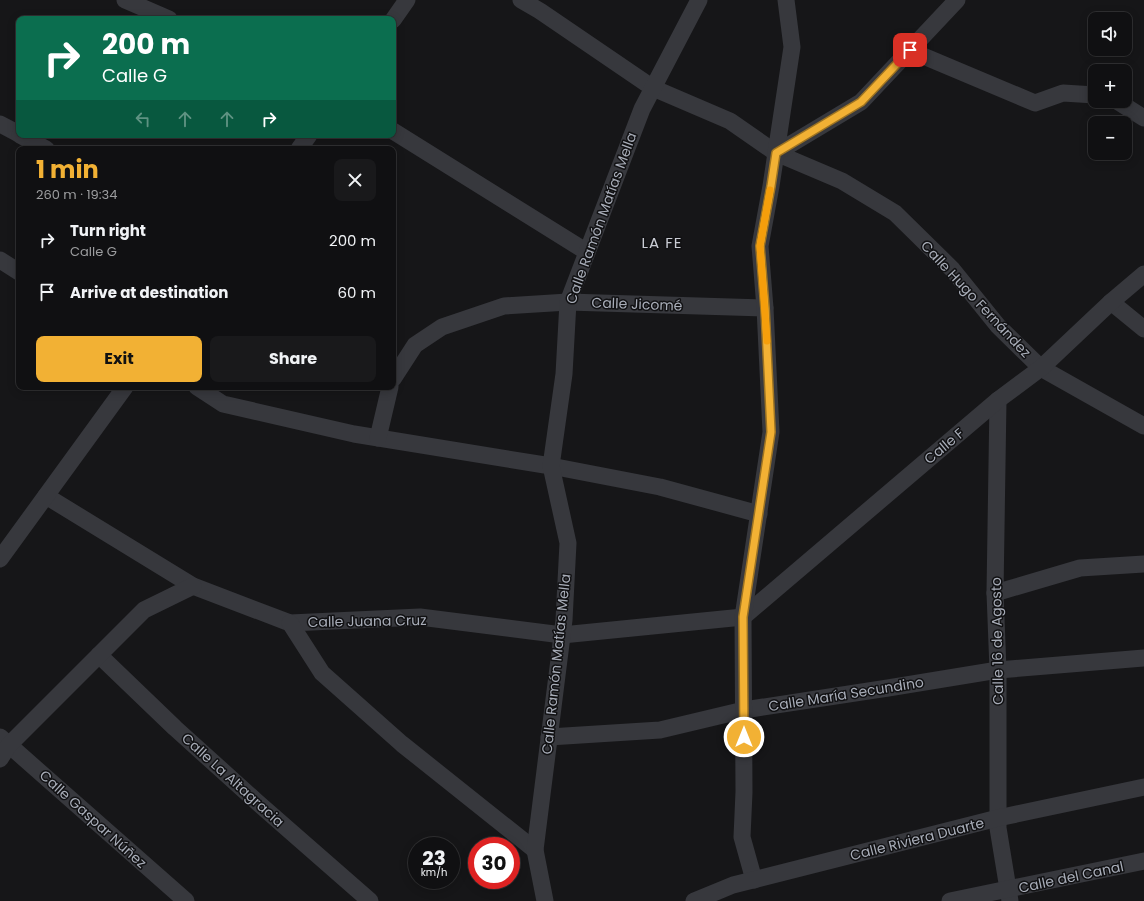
<!DOCTYPE html>
<html lang="en">
<head>
<meta charset="utf-8">
<style>
	:root { --surface:#101012; --page:#19191b; --text:#f1f3f6; --muted:#9c9d9f; --line:#303032; --accent:#f2b134 }
	body { margin:0; font-family:Poppins,sans-serif; background:var(--page); color:var(--text); height:100vh; display:flex; flex-direction:column; font-size:15px; white-space:nowrap }
	* { box-sizing:border-box; margin:0 }
	p { font-size:13px; color:var(--muted) }
	.icon { flex:none; width:22px; height:22px; fill:none; stroke:currentColor; stroke-width:2; stroke-linecap:round; stroke-linejoin:round }
	.map { position:relative; flex:1; overflow:hidden }
	.drawer { position:absolute; left:16px; top:146px; width:380px; height:244px; display:flex; flex-direction:column; background:var(--surface); border-radius:8px; box-shadow:0 2px 10px #0003,0 0 0 1px var(--line) }
	.drawer>* { flex:none }
	.top-card { position:absolute; left:16px; top:16px; width:380px; height:122px; border-radius:8px; box-shadow:0 2px 10px #0003,0 0 0 1px var(--line); background:#0b6e4f; color:#fff; overflow:hidden }
	.tools { position:absolute; left:1088px; top:12px; display:grid; gap:8px }
	.tools a { display:grid; place-items:center; width:44px; height:44px; border-radius:8px; background:var(--surface); box-shadow:0 2px 10px #0003,0 0 0 1px var(--line); font-size:20px }
	.speed { position:absolute; left:408px; top:837px; display:flex; gap:8px; font-size:20px; font-weight:700; text-align:center }
	.speed>* { display:grid; place-content:center; width:52px; height:52px; border-radius:50%; background:var(--surface); box-shadow:0 2px 10px #0003,0 0 0 1px var(--line); line-height:1 }
	.speed small { font-size:10px; font-weight:400 }
	.speed .limit { border:6px solid #d22; background:#fff; color:#111 }
	.pin { position:absolute; display:grid; place-items:center; width:34px; height:34px; color:#fff; margin:-17px; border-radius:8px; box-shadow:0 2px 6px #0006 }
	.me { position:absolute; width:44px; margin:-22px; rotate:0deg; stroke-linejoin:round; filter:drop-shadow(0 0 3px #0008) }
	.turn { display:flex; align-items:center; gap:14px; height:84px; padding:0 20px; font-size:18px }
	.turn .icon { width:52px; height:52px; stroke-width:2.5 }
	.turn b { display:block; font-size:28px; line-height:34px }
	.lanes { display:flex; align-items:center; height:38px; padding:0 20px; background:#0003; justify-content:center; gap:20px; direction:ltr }
	.lanes .off { opacity:.35 }
	.round { display:grid; place-items:center; flex:none; width:42px; height:42px; border-radius:8px; background:var(--page) }
	.summary { display:flex; align-items:center; justify-content:space-between; height:68px; padding:0 20px }
	h1 { font-size:24px; font-weight:700; line-height:30px; color:var(--accent) }
	.cta { display:flex; gap:8px; margin-top:auto; padding:8px 20px }
	.cta a { flex:1; height:46px; border-radius:8px; background:var(--accent); color:#111; font-size:16px; font-weight:700; line-height:46px; text-align:center }
	.cta a+a { background:var(--page); color:var(--text) }
	ul { padding:0; list-style:none }
	li { display:flex; align-items:center; gap:12px; height:52px; padding:0 20px }
	li div { flex:1 }
	li b { display:block; font-size:15px }
	li em { font-style:normal }
	.map>svg:first-child { display:block }
	.lines { fill:none; stroke-linecap:round; stroke-linejoin:round }
	.minor { stroke:#37383d; stroke-width:17 }
	.route-casing { stroke:#9d7322; stroke-width:10 }
	.route { stroke:#f2b134; stroke-width:7 }
	.slow { stroke:#f59e0b; stroke-width:7 }
	.labels { text-anchor:middle; dominant-baseline:central; stroke-width:3; stroke-linejoin:round; paint-order:stroke }
	.street-label { font-size:14px; fill:#a8adb8; stroke:#111113 }
	.neighbourhood-label { font-size:15px; letter-spacing:1px; fill:#c9ccd4; stroke:#111113 }
</style>
</head>
<body>
<div class="map">
<svg width="1144" height="901" viewBox="0 0 1144 901">
	<rect width="100%" height="100%" fill="#161618"/>
	<g class="lines">
		<g class="minor">
			<path d="M125 0 169 19"/>
			<path d="M521 0 540 11 653 88 730 121 776 153 842 181 895 213 952 269 998 326 1041 368 1144 426"/>
			<path d="M393 20 407 0"/>
			<path d="M909 50 1035 103 1063 93 1095 95"/>
			<path d="M1117 101 1144 118"/>
			<path d="M0 124 19 134"/>
			<path d="M393 131 587 252"/>
			<path d="M20 135 46 149"/>
			<path d="M299 149 309 135"/>
			<path d="M776 153 861 102 957 0"/>
			<path d="M0 260 19 272"/>
			<path d="M1111 302 1144 329"/>
			<path d="M393 379 415 345 442 327 504 306 568 302 765 308"/>
			<path d="M197 387 223 404 354 434 551 466 660 487 759 514"/>
			<path d="M998 400 995 593 998 670V828L1010 901"/>
			<path d="M378 438 390 387"/>
			<path d="M46 496 193 586 290 623 420 617 562 635 743 617 998 400 1041 368 1111 302 1144 274"/>
			<path d="M0 559 125 387"/>
			<path d="M995 593 1080 568 1144 564"/>
			<path d="M290 623 322 673 402 744 535 850"/>
			<path d="M99 655 175 728 257 802 370 901"/>
			<path d="M0 737 186 901"/>
			<path d="M549 737 660 730 744 710 888 688 998 670 1144 658"/>
			<path d="M0 759 9 745 144 610 193 586"/>
			<path d="M754 880 742 837 744 792 743 617 771 432 765 308 760 246 771 186 792 47 786 0"/>
			<path d="M545 901 535 850 564 620 568 543 551 466 564 374 568 302 642 109 699 0"/>
			<path d="M694 901 733 885 998 818 1144 787"/>
			<path d="M950 901 1144 861"/>
		</g>
	</g>
	<g class="lines">
		<g class="route-casing">
			<path id="route" d="M744 737 743 617 771 432 765 308 760 246 771 186 776 153 861 102 910 50"/>
		</g>
		<use href="#route" class="route"/>
		<path class="slow" d="M767 341 760 246 770 190"/>
	</g>
	<g class="labels">
		<g class="street-label">
			<text transform="translate(601 218) rotate(-70)">Calle Ramón Matías Mella</text>
			<text transform="translate(976 299) rotate(47)">Calle Hugo Fernández</text>
			<text transform="translate(637 304) rotate(2)">Calle Jicomé</text>
			<text transform="translate(944 446) rotate(-40)">Calle F</text>
			<text transform="translate(367 621) rotate(-1)">Calle Juana Cruz</text>
			<text transform="translate(997 641) rotate(-91)">Calle 16 de Agosto</text>
			<text transform="translate(556 664) rotate(-84)">Calle Ramón Matías Mella</text>
			<text transform="translate(846 694) rotate(-9)">Calle María Secundino</text>
			<text transform="translate(233 780) rotate(42)">Calle La Altagracia</text>
			<text transform="translate(93 819) rotate(42)">Calle Gaspar Núñez</text>
			<text transform="translate(917 839) rotate(-14)">Calle Riviera Duarte</text>
			<text transform="translate(1071 877) rotate(-12)">Calle del Canal</text>
		</g>
		<g class="neighbourhood-label">
			<text x="662" y="242">LA FE</text>
		</g>
	</g>
</svg>
<div class="tools">
<a><svg class="icon" aria-label="sound" viewBox="0 0 24 24"><path d="M4 9h4l5-4v14l-5-4H4zM17 9q2 3 0 6"/></svg></a>
<a>+</a>
<a>−</a>
</div>
<div class="speed"><div>23<small>km/h</small></div><div class="limit">30</div></div>
<div class="pin" style="left:910px;top:50px;background:#d93025"><svg class="icon" aria-label="arrive" viewBox="0 0 24 24"><path d="M6 21V4h12l-3 4 3 4H6"/></svg></div>
<svg class="me" style="left:744px;top:737px" viewBox="-20 -20 40 40"><circle r="17" fill="#f2b134" stroke="#fff" stroke-width="3"/><path d="M0-11L8 9 0 5-8 9z" fill="#fff"/></svg>
<div class="top-card">
<div class="turn"><svg class="icon" aria-label="right" viewBox="0 0 24 24"><path d="M7 20v-9h11M14 6l5 5-5 5"/></svg><div><b>200 m</b>Calle G</div></div>
<div class="lanes"><svg class="icon off" aria-label="left" viewBox="0 0 24 24"><path d="M17 20v-9H6M10 6l-5 5 5 5"/></svg><svg class="icon off" aria-label="ahead" viewBox="0 0 24 24"><path d="M12 20V5M6 11l6-6 6 6"/></svg><svg class="icon off" aria-label="ahead" viewBox="0 0 24 24"><path d="M12 20V5M6 11l6-6 6 6"/></svg><svg class="icon" aria-label="right" viewBox="0 0 24 24"><path d="M7 20v-9h11M14 6l5 5-5 5"/></svg></div>
</div>
<section class="drawer">
<div class="summary"><div><h1>1 min</h1><p>260 m · 19:34</p></div><a class="round"><svg class="icon" aria-label="close" viewBox="0 0 24 24"><path d="M6 6l12 12M18 6L6 18"/></svg></a></div>
<ul>
<li><svg class="icon" aria-label="right" viewBox="0 0 24 24"><path d="M7 20v-9h11M14 6l5 5-5 5"/></svg><div><b>Turn right</b><p>Calle G</p></div><em>200 m</em></li>
<li><svg class="icon" aria-label="arrive" viewBox="0 0 24 24"><path d="M6 21V4h12l-3 4 3 4H6"/></svg><div><b>Arrive at destination</b></div><em>60 m</em></li>
</ul>
<div class="cta"><a>Exit</a><a>Share</a></div>
</section>
</div>
</body>
</html>
